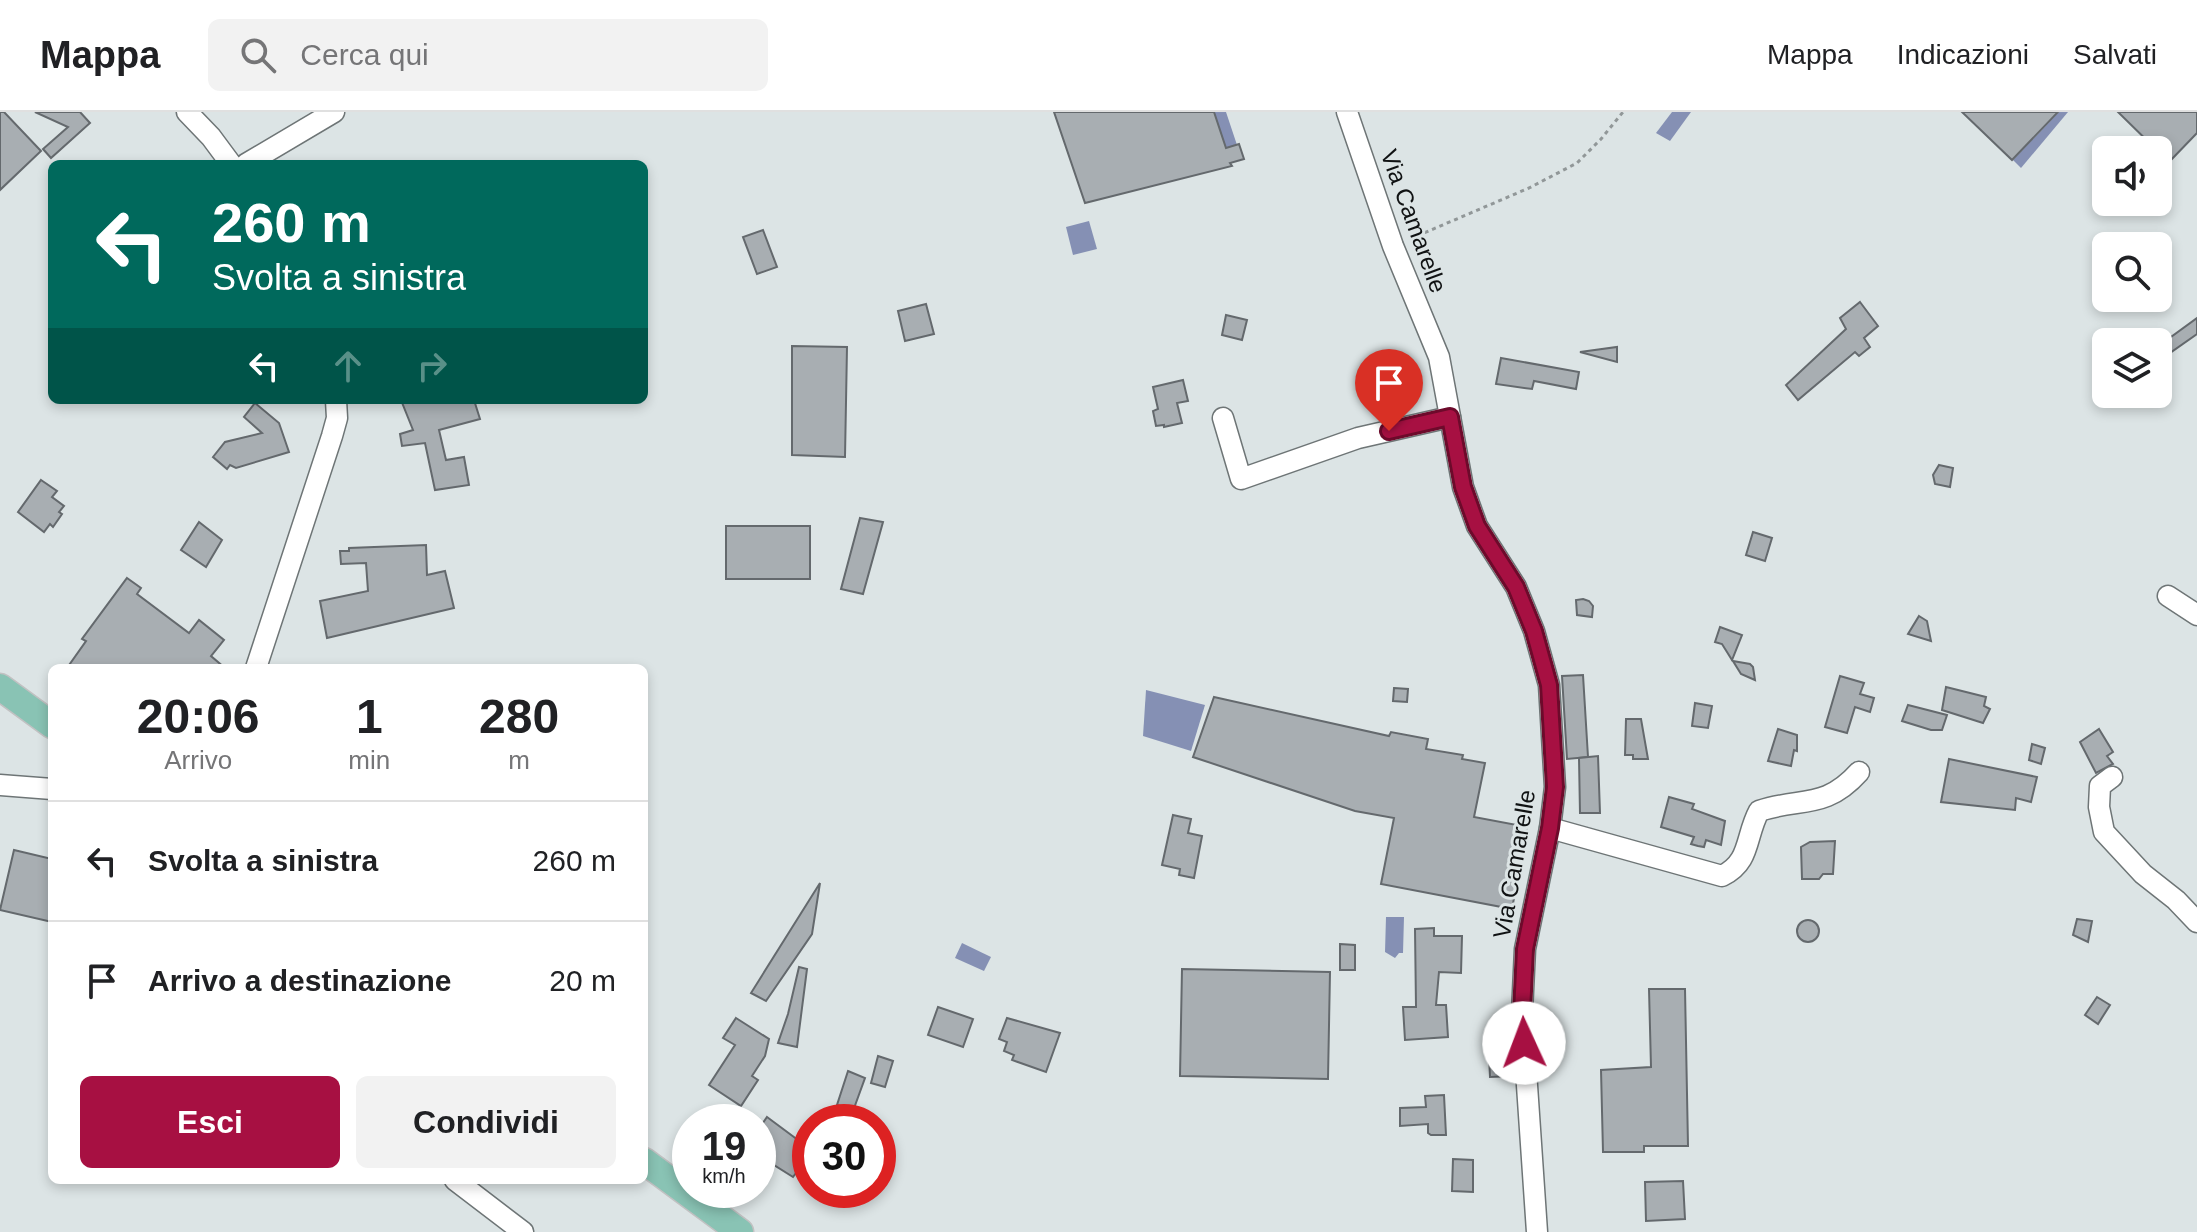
<!DOCTYPE html>
<html lang="it">
<head>
<meta charset="utf-8">
<style>
	:root { --surface:#fff; --page:#f2f2f2; --text:#202124; --muted:#757577; --line:#e0e0e0; --accent:#a71042 }
	body { margin:0; font-family:Helvetica,sans-serif; background:var(--page); color:var(--text); height:100vh; display:flex; flex-direction:column; font-size:30px; white-space:nowrap }
	* { box-sizing:border-box; margin:0 }
	p { font-size:26px; color:var(--muted) }
	.icon { flex:none; width:44px; height:44px; fill:none; stroke:currentColor; stroke-width:2; stroke-linecap:round; stroke-linejoin:round }
	.map { position:relative; flex:1; overflow:hidden }
	.side { position:absolute; left:48px; top:552px; width:600px; height:520px; display:flex; flex-direction:column; background:var(--surface); border-radius:12px; box-shadow:0 4px 12px #0003 }
	.side>* { flex:none }
	.top-card { position:absolute; left:48px; top:48px; width:600px; height:244px; border-radius:12px; box-shadow:0 4px 12px #0003; background:#00695c; color:#fff; overflow:hidden }
	.controls { position:absolute; left:2092px; top:24px; display:grid; gap:16px }
	.controls a { display:grid; place-items:center; width:80px; height:80px; border-radius:12px; background:var(--surface); box-shadow:0 4px 12px #0003; font-size:40px }
	.speed { position:absolute; left:672px; top:992px; display:flex; gap:16px; font-size:40px; font-weight:700; text-align:center }
	.speed>* { display:grid; place-content:center; width:104px; height:104px; border-radius:50%; background:var(--surface); box-shadow:0 4px 12px #0003; line-height:1 }
	.speed small { font-size:20px; font-weight:400 }
	.speed .limit { border:12px solid #d22; background:#fff; color:#111 }
	.pin { position:absolute; display:grid; place-items:center; width:68px; height:68px; color:#fff; margin:-82px -34px; border-radius:50% 50% 50% 0; rotate:-45deg; box-shadow:0 0 8px #0007 }
	.pin .icon { rotate:45deg }
	.me { position:absolute; width:88px; margin:-44px; rotate:358deg; stroke-linejoin:round; filter:drop-shadow(0 0 6px #0008) }
	.turn { display:flex; align-items:center; gap:28px; height:168px; padding:0 32px; font-size:36px }
	.turn .icon { width:104px; height:104px; stroke-width:2.5 }
	.turn b { display:block; font-size:56px; line-height:68px }
	.lanes { display:flex; align-items:center; height:76px; padding:0 32px; background:#0003; justify-content:center; gap:40px; direction:ltr }
	.lanes .off { opacity:.35 }
	.eta { display:flex; justify-content:space-evenly; align-items:center; height:136px; text-align:center }
	.eta b { font-size:48px; font-weight:700; line-height:56px }
	.cta { display:flex; gap:16px; margin-top:auto; padding:16px 32px }
	.cta a { flex:1; height:92px; border-radius:12px; background:var(--accent); color:#fff; font-size:32px; font-weight:700; line-height:92px; text-align:center }
	.cta a+a { background:var(--page); color:var(--text) }
	ul { padding:0; list-style:none }
	li { display:flex; align-items:center; gap:24px; height:120px; padding:0 32px; border-top:2px solid var(--line) }
	li div { flex:1 }
	li b { display:block; font-size:30px }
	li em { font-style:normal }
	header { display:flex; align-items:center; gap:48px; box-sizing:border-box; height:112px; padding:0 40px; background:var(--surface); border-bottom:2px solid var(--line) }
	header strong { font-size:38px }
	nav { display:flex; gap:44px; margin-inline-start:auto; font-size:28px }
	.search { width:560px; height:72px; background:var(--page); display:flex; align-items:center; gap:20px; box-sizing:border-box; padding:0 28px; border-radius:12px; color:var(--muted); font-size:30px }
	.map>svg:first-child { display:block }
	.water { fill:#8590b4 }
	.building { fill:#a8aeb2; stroke:#64696d; stroke-width:2 }
	.lines { fill:none; stroke-linecap:round; stroke-linejoin:round }
	.minor-casing { stroke:#6e7576; stroke-width:23 }
	.major-casing { stroke:#c1c1c2; stroke-width:29 }
	.path { stroke:#919798; stroke-width:3; stroke-dasharray:4 4; stroke-linecap:butt }
	.minor { stroke:#fff; stroke-width:20 }
	.major { stroke:#89c3b4; stroke-width:26 }
	.route-casing { stroke:#6d0a2b; stroke-width:20 }
	.route { stroke:#a71042; stroke-width:14 }
	.labels { text-anchor:middle; dominant-baseline:central; stroke-width:6; stroke-linejoin:round; paint-order:stroke }
	.street-label { font-size:24px; fill:#101213; stroke:#dce4e5 }
</style>
</head>
<body>
<header>
<strong>Mappa</strong>
<div class="search"><svg class="icon" aria-label="search" viewBox="0 0 24 24"><circle cx="10" cy="10" r="6"/><path d="M15 15l6 6"/></svg>Cerca qui</div>
<nav><a>Mappa</a><a>Indicazioni</a><a>Salvati</a></nav>
</header>
<div class="map">
<svg width="2197" height="1120" viewBox="0 0 2197 1120">
	<rect width="100%" height="100%" fill="#dce4e5"/>
	<g class="water">
		<path d="M1214 0H1226L1237 33 1226 36Z"/>
		<path d="M1672 0H1691L1670 29 1656 21Z"/>
		<path d="M2059 0H2068L2021 56 2013 48Z"/>
		<path d="M1089 109 1097 137 1073 143 1066 115Z"/>
		<path d="M1146 578 1205 593 1191 639 1143 624Z"/>
		<path d="M1386 805H1404L1403 841H1399L1395 846 1385 840Z"/>
		<path d="M962 831 991 845 984 859 955 846Z"/>
	</g>
	<g class="building">
		<path d="M0 0H4L41 39 0 78Z"/>
		<path d="M35 0H80L90 11 51 46 43 37 68 15Z"/>
		<path d="M1054 0H1214L1226 36 1239 32 1244 47 1230 51 1232 54 1085 91Z"/>
		<path d="M1962 0H2058L2012 48Z"/>
		<path d="M2118 0H2197V21L2169 50Z"/>
		<path d="M763 118 777 155 757 162 743 125Z"/>
		<path d="M1860 190 1878 214 1864 226 1870 235 1859 244 1855 240 1798 288 1786 273 1846 217 1840 206Z"/>
		<path d="M926 192 934 222 905 229 898 199Z"/>
		<path d="M1226 203 1247 208 1242 228 1222 223Z"/>
		<path d="M2197 206V222L2167 243 2160 233Z"/>
		<path d="M792 234 847 235 845 345 792 343Z"/>
		<path d="M1617 235V250L1580 240Z"/>
		<path d="M1501 246 1579 260 1576 277 1534 269 1532 277 1496 272Z"/>
		<path d="M1183 268 1188 289 1177 291 1182 311 1164 315V313L1156 314 1153 299 1158 297 1153 275Z"/>
		<path d="M401 288H474L480 307 439 318 446 348 464 345 469 373 435 378 425 331 402 334 400 322 413 318Z"/>
		<path d="M255 291 279 311 289 340 236 356 230 353 227 357 213 345 225 330 262 321 244 305Z"/>
		<path d="M1939 353 1953 356 1950 375 1935 372 1933 363Z"/>
		<path d="M41 368 57 379 52 385 64 394 59 400 62 402 53 415 50 412 44 420 18 400Z"/>
		<path d="M860 406 883 410 863 482 841 477Z"/>
		<path d="M199 410 222 428 206 455 181 438Z"/>
		<rect x="726" y="414" width="84" height="53"/>
		<path d="M1753 420 1772 426 1765 449 1746 443Z"/>
		<path d="M426 433 427 463 445 459 454 496 327 526 320 489 368 479 366 451 341 452 340 439H349V436Z"/>
		<path d="M127 466 141 476 137 482 189 521 199 508 224 528 211 544 225 556H67L86 529 82 527Z"/>
		<path d="M1583 487 1589 489 1593 494 1592 505 1577 503 1576 488Z"/>
		<path d="M1919 504 1927 509 1931 529 1908 522Z"/>
		<path d="M1720 515 1742 523 1732 548 1722 532 1715 530Z"/>
		<path d="M1733 549 1750 552 1753 555 1755 568 1741 562Z"/>
		<path d="M1583 563 1588 645 1567 647 1562 564Z"/>
		<path d="M1840 564 1864 571 1860 582 1874 586 1870 600 1855 595 1847 621 1825 615Z"/>
		<path d="M1946 575 1986 585 1984 594 1990 597 1983 611 1942 598Z"/>
		<path d="M1394 576 1408 577 1407 590 1393 589Z"/>
		<path d="M1214 585 1389 624 1391 620 1428 627 1426 637 1463 643 1462 647 1485 651 1474 705 1527 715 1512 797 1381 772 1394 706 1355 699 1193 645Z"/>
		<path d="M1695 591 1712 594 1708 616 1692 614Z"/>
		<path d="M1908 593 1947 603 1942 618H1931L1902 609Z"/>
		<path d="M1626 607H1641L1648 647H1633V643H1625Z"/>
		<path d="M1778 617 1797 623V639L1794 638 1791 654 1768 649Z"/>
		<path d="M2099 617 2113 640 2107 644 2113 652 2096 661 2080 630Z"/>
		<path d="M2032 632 2045 636 2041 652 2029 648Z"/>
		<path d="M1598 644 1600 701H1580L1579 646Z"/>
		<path d="M1949 647 2037 665 2031 690 2016 686 2015 698 1941 690Z"/>
		<path d="M1669 685 1694 692 1692 697 1725 709 1721 733 1706 728 1704 735 1698 734 1691 732 1694 725 1661 715Z"/>
		<path d="M1173 703 1191 707 1188 721 1202 724 1194 766 1179 763 1180 757 1162 753Z"/>
		<path d="M1835 729 1833 762H1823L1819 767H1802L1801 735 1810 730Z"/>
		<path d="M14 738 52 747V810L0 798Z"/>
		<path d="M820 771 812 822 766 889 751 881Z"/>
		<path d="M2077 807 2092 809 2088 830 2073 823Z"/>
		<circle cx="1808" cy="819" r="11"/>
		<path d="M1434 816V824H1462L1461 861 1439 860 1436 893H1446L1448 925 1405 928 1403 895H1416L1415 817Z"/>
		<path d="M1340 832 1355 833V858H1340Z"/>
		<path d="M799 855 807 857 797 935 778 931 788 902Z"/>
		<path d="M1182 857 1330 860 1328 967 1180 964Z"/>
		<path d="M1649 877H1685L1688 1034H1644V1040H1603L1601 958 1651 955Z"/>
		<path d="M2097 885 2110 893 2098 912 2085 903Z"/>
		<path d="M938 895 973 907 963 935 928 923Z"/>
		<path d="M736 906 769 927 765 944 752 964 758 968 741 994 709 973 735 933 723 926Z"/>
		<path d="M1007 906 1060 921 1046 960 1012 948 1014 943 1004 939 1007 930 999 927Z"/>
		<path d="M1512 942 1513 964 1490 965 1489 944Z"/>
		<path d="M878 944 893 949 885 975 871 971Z"/>
		<path d="M848 959 865 966 853 999 837 993Z"/>
		<path d="M1444 983 1446 1023H1431L1428 1021V1012L1400 1014V996L1426 995 1425 984Z"/>
		<path d="M767 1005 810 1037V1042L793 1065 758 1043V1018Z"/>
		<path d="M1453 1047 1473 1048V1080L1452 1079Z"/>
		<path d="M1683 1069 1685 1107 1646 1109 1645 1070Z"/>
	</g>
	<g class="lines">
		<g class="minor-casing">
			<g id="minor">
				<path d="M187 0 211 25 231 52"/>
				<path d="M1347 0 1393 134 1439 245 1463 375 1477 414 1516 475 1534 519 1549 573 1555 675 1550 716 1525 837 1522 900 1537 1120"/>
				<path d="M246 52 334 0"/>
				<path d="M1223 306 1241 367 1358 326 1450 305"/>
				<path d="M2168 484 2197 503"/>
				<path d="M256 556 332 324 337 306 336 288"/>
				<path d="M2112 665 2100 674 2099 695 2104 720 2143 762 2176 788 2197 810"/>
				<path d="M0 673 52 677"/>
				<path d="M1550 716 1722 764C1751 750 1745 725 1759 699 1801 685 1825 698 1859 660"/>
				<path d="M455 1068 523 1120"/>
			</g>
		</g>
		<g class="major-casing">
			<g id="major">
				<path d="M0 575 52 613"/>
				<path d="M644 1049 740 1120"/>
			</g>
		</g>
		<path class="path" d="M1410 127 1529 76 1577 51 1601 27 1623 0"/>
		<use href="#minor" class="minor"/>
		<use href="#major" class="major"/>
	</g>
	<g class="lines">
		<g class="route-casing">
			<path id="route" d="M1389 319 1450 305 1463 375 1477 414 1516 475 1534 519 1549 573 1555 675 1550 716 1525 837 1522 900 1524 931"/>
		</g>
		<use href="#route" class="route"/>
	</g>
	<g class="labels">
		<g class="street-label">
			<text transform="translate(1414 109) rotate(70)">Via Camarelle</text>
			<text transform="translate(1514 752) rotate(-80)">Via Camarelle</text>
		</g>
	</g>
</svg>
<div class="controls">
<a><svg class="icon" aria-label="sound" viewBox="0 0 24 24"><path d="M4 9h4l5-4v14l-5-4H4zM17 9q2 3 0 6"/></svg></a>
<a><svg class="icon" aria-label="search" viewBox="0 0 24 24"><circle cx="10" cy="10" r="6"/><path d="M15 15l6 6"/></svg></a>
<a><svg class="icon" aria-label="layers" viewBox="0 0 24 24"><path d="M12 4l9 5-9 5-9-5zM3 14l9 5 9-5"/></svg></a>
</div>
<div class="speed"><div>19<small>km/h</small></div><div class="limit">30</div></div>
<div class="pin" style="left:1389px;top:319px;background:#d93025"><svg class="icon" aria-label="arrive" viewBox="0 0 24 24"><path d="M6 21V4h12l-3 4 3 4H6"/></svg></div>
<svg class="me" style="left:1524px;top:931px" viewBox="-20 -20 40 40"><circle r="19" fill="#fff"/><path d="M0-13L10 11 0 6-10 11z" fill="#a71042"/></svg>
<div class="top-card">
<div class="turn"><svg class="icon" aria-label="left" viewBox="0 0 24 24"><path d="M17 20v-9H6M10 6l-5 5 5 5"/></svg><div><b>260 m</b>Svolta a sinistra</div></div>
<div class="lanes"><svg class="icon" aria-label="left" viewBox="0 0 24 24"><path d="M17 20v-9H6M10 6l-5 5 5 5"/></svg><svg class="icon off" aria-label="ahead" viewBox="0 0 24 24"><path d="M12 20V5M6 11l6-6 6 6"/></svg><svg class="icon off" aria-label="right" viewBox="0 0 24 24"><path d="M7 20v-9h11M14 6l5 5-5 5"/></svg></div>
</div>
<section class="side">
<div class="eta">
<div><b>20:06</b><p>Arrivo</p></div>
<div><b>1</b><p>min</p></div>
<div><b>280</b><p>m</p></div>
</div>
<ul>
<li><svg class="icon" aria-label="left" viewBox="0 0 24 24"><path d="M17 20v-9H6M10 6l-5 5 5 5"/></svg><div><b>Svolta a sinistra</b></div><em>260 m</em></li>
<li><svg class="icon" aria-label="arrive" viewBox="0 0 24 24"><path d="M6 21V4h12l-3 4 3 4H6"/></svg><div><b>Arrivo a destinazione</b></div><em>20 m</em></li>
</ul>
<div class="cta"><a>Esci</a><a>Condividi</a></div>
</section>
</div>
</body>
</html>
